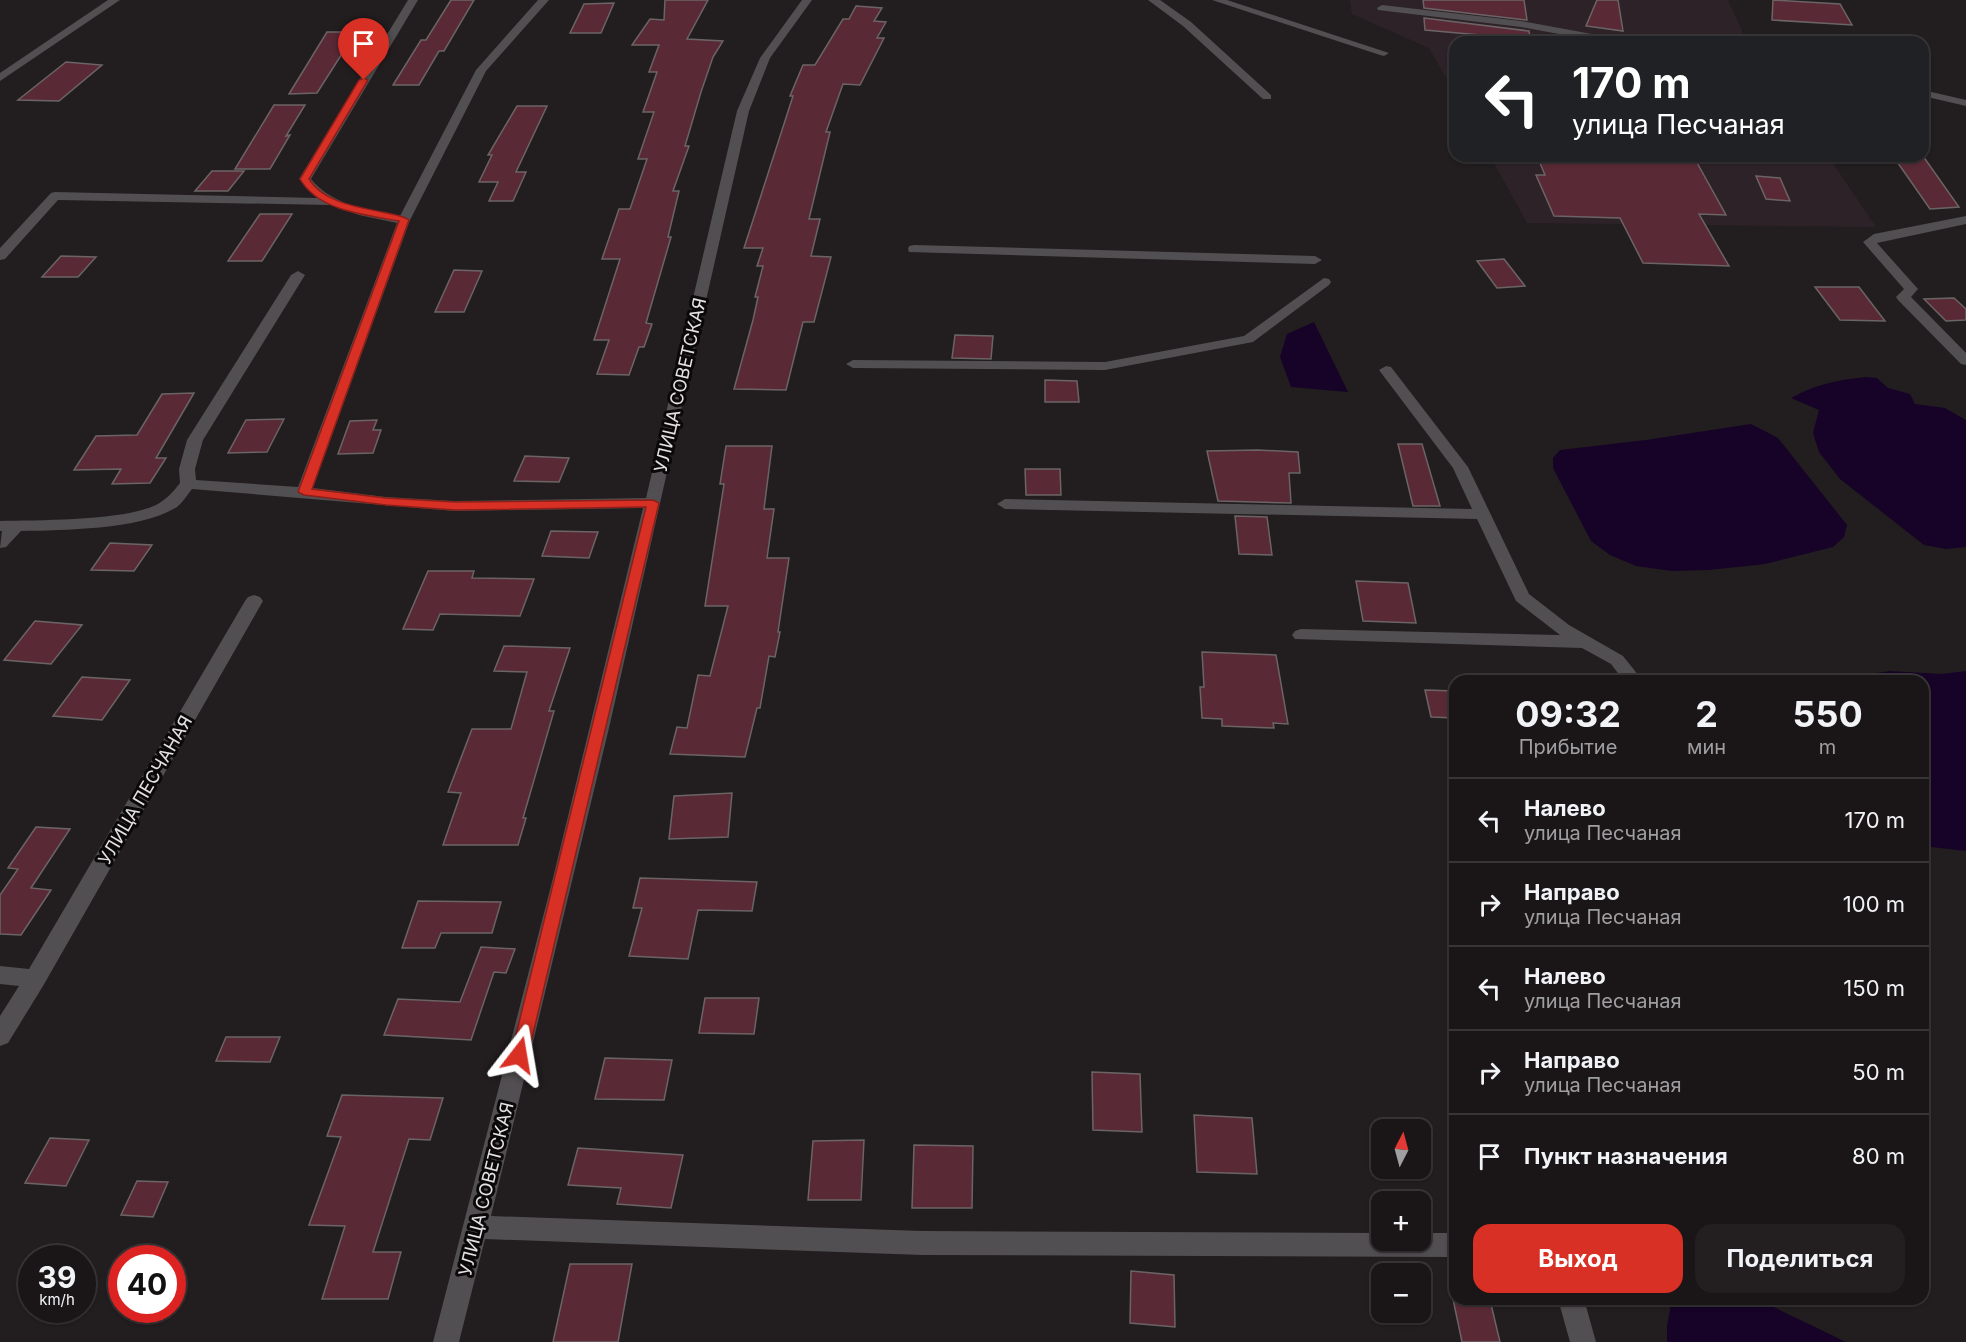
<!DOCTYPE html>
<html lang="ru">
<head>
<meta charset="utf-8">
<style>
	:root { --surface:#1a1617; --page:#231f20; --text:#f1f3f6; --muted:#9f9fa1; --line:#383536; --accent:#d93025 }
	body { margin:0; font-family:Inter,sans-serif; background:var(--page); color:var(--text); height:100vh; display:flex; flex-direction:column; font-size:22px; white-space:nowrap }
	* { box-sizing:border-box; margin:0 }
	p { font-size:20px; color:var(--muted) }
	.icon { flex:none; width:33px; height:33px; fill:none; stroke:currentColor; stroke-width:2; stroke-linecap:round; stroke-linejoin:round }
	.map { position:relative; flex:1; overflow:hidden }
	.details { position:absolute; left:1449px; top:675px; width:480px; height:630px; display:flex; flex-direction:column; background:var(--surface); border-radius:18px; box-shadow:0 2px 4px #0004,0 0 0 2px var(--line) }
	.details>* { flex:none }
	.top-card { position:absolute; left:1449px; top:36px; width:480px; height:126px; border-radius:18px; box-shadow:0 2px 4px #0004,0 0 0 2px var(--line); background:#202124; color:#fff; overflow:hidden }
	.needle { width:39px; rotate:6deg }
	.tools { position:absolute; left:1371px; top:1119px; display:grid; gap:12px }
	.tools a { display:grid; place-items:center; width:60px; height:60px; border-radius:12px; background:var(--surface); box-shadow:0 2px 4px #0004,0 0 0 2px var(--line); font-size:30px }
	.speed { position:absolute; left:18px; top:1245px; display:flex; gap:12px; font-size:30px; font-weight:700; text-align:center }
	.speed>* { display:grid; place-content:center; width:78px; height:78px; border-radius:50%; background:var(--surface); box-shadow:0 2px 4px #0004,0 0 0 2px var(--line); line-height:1 }
	.speed small { font-size:15px; font-weight:400 }
	.speed .limit { border:9px solid #d22; background:#fff; color:#111 }
	.pin { position:absolute; display:grid; place-items:center; width:51px; height:51px; color:#fff; margin:-62px -26px; border-radius:50% 50% 50% 0; rotate:-45deg; box-shadow:0 0 6px #0007 }
	.pin .icon { rotate:45deg }
	.me { position:absolute; width:66px; margin:-33px; rotate:14deg; stroke-linejoin:round; filter:drop-shadow(0 0 4px #0008) }
	.turn { display:flex; align-items:center; gap:21px; height:126px; padding:0 24px; font-size:27px }
	.turn .icon { width:78px; height:78px; stroke-width:2.5 }
	.turn b { display:block; font-size:42px; line-height:51px }
	.eta { display:flex; justify-content:space-evenly; align-items:center; height:102px; text-align:center }
	.eta b { font-size:36px; font-weight:700; line-height:42px }
	.action { display:flex; gap:12px; margin-top:auto; padding:12px 24px }
	.action a { flex:1; height:69px; border-radius:18px; background:var(--accent); color:#fff; font-size:24px; font-weight:700; line-height:69px; text-align:center }
	.action a+a { background:var(--page); color:var(--text) }
	ul { padding:0; list-style:none }
	li { display:flex; align-items:center; gap:18px; height:84px; padding:0 24px; border-top:2px solid var(--line) }
	li div { flex:1 }
	li b { display:block; font-size:22px }
	li em { font-style:normal }
	.map>svg:first-child { display:block }
	.built { fill:#2d2228 }
	.water { fill:#160327 }
	.building { fill:#5a2936; stroke:#6b6465; stroke-width:1.5 }
	.lines { fill:none; stroke-linecap:round; stroke-linejoin:round }
	.minor { fill:#514f51; fill-rule:evenodd }
	.route { fill:#d93025; stroke:#8d1f18; stroke-width:1.5 }
	.labels { text-anchor:middle; dominant-baseline:central; stroke-width:6; stroke-linejoin:round; paint-order:stroke }
	.street-label { font-size:18px; fill:#e5e2e3; stroke:#0a0809 }
</style>
</head>
<body>
<div class="map">
<svg width="1966" height="1342" viewBox="0 0 1966 1342">
	<rect width="100%" height="100%" fill="#221d1f"/>
	<g class="built">
		<path d="M1350 0H1728L1747 42H1455V94L1429 48 1352 14Z"/>
		<path d="M1490 156H1828L1876 227 1527 223Z"/>
	</g>
	<g class="water">
		<path d="M1314 322 1348 392 1291 387 1280 357 1287 334Z"/>
		<path d="M1866 377 1877 378 1888 388 1910 394 1915 404 1945 408 1966 420V547L1946 549 1924 545 1840 479 1819 452 1813 433 1819 410 1791 398C1816 384 1838 380 1866 377Z"/>
		<path d="M1751 424 1778 438 1847 525 1844 537 1833 547 1765 564 1709 570 1672 571 1636 566 1610 555 1591 541 1553 468V458L1560 450 1646 440Z"/>
		<path d="M1889 671 1942 674 1966 671V851L1923 846V681H1830Z"/>
		<path d="M1672 1299H1757L1846 1342H1667V1326Z"/>
	</g>
	<g class="building">
		<path d="M451 0H474L444 51H439L419 85H393L421 40H426Z"/>
		<path d="M665 0H708L687 39 723 41 713 57 701 92 685 146H689L673 191H679L668 237H671L646 323 652 324 644 347H639L629 375 597 374 609 340H594L620 259H602L619 209H630L647 159H638L654 112H643L657 72H649L659 45H632L650 19 664 20Z"/>
		<path d="M1423 0H1524L1527 20 1424 8Z"/>
		<path d="M1597 0H1618L1623 31 1586 26Z"/>
		<path d="M1773 0 1840 4 1852 25 1772 20Z"/>
		<path d="M614 3 601 33H570L584 4Z"/>
		<path d="M856 6 882 8 874 21 886 22 877 38H884L860 85 843 84 826 132H830L809 219H820L811 256 831 257 814 322H803L786 390 734 389 753 320 758 297H755L763 266H757L763 248H744L793 96H790L803 65H815L843 19H849Z"/>
		<path d="M1424 18 1529 31 1531 42H1503L1502 37 1425 30Z"/>
		<path d="M327 32H356L317 93 289 94Z"/>
		<path d="M66 62 102 65 59 101 18 100Z"/>
		<path d="M274 105H305L286 136 290 135 270 169H235Z"/>
		<path d="M517 106H547L516 172H526L513 201H489L498 182H479L492 155H488Z"/>
		<path d="M1537 156H1626L1628 159 1696 161 1726 215 1699 214 1729 266 1643 263 1620 218 1554 216 1536 175H1545Z"/>
		<path d="M1893 156H1923L1959 207 1930 209Z"/>
		<path d="M212 171H244L228 191H195Z"/>
		<path d="M1756 176 1780 178 1790 201 1766 199Z"/>
		<path d="M260 214H292L262 261H228Z"/>
		<path d="M61 256 96 257 78 277H42Z"/>
		<path d="M1504 259 1525 286 1497 288 1477 261Z"/>
		<path d="M454 270 482 271 464 312H435Z"/>
		<path d="M1815 287H1859L1885 321 1840 320Z"/>
		<path d="M1954 298 1966 309V320L1946 321 1924 299Z"/>
		<path d="M955 335 993 336 991 359 952 358Z"/>
		<path d="M1045 380 1077 381 1079 402H1045Z"/>
		<path d="M194 393 156 458H166L150 483 112 484 121 469 74 470 96 436 137 435 162 394Z"/>
		<path d="M284 419 267 452 228 453 246 420Z"/>
		<path d="M377 420 373 430H381L373 453 338 454 350 421Z"/>
		<path d="M1398 444H1422L1440 506H1413Z"/>
		<path d="M726 446H772L764 509H774L767 558H789L778 632H780L775 657 769 656 760 708H757L745 757 670 754 677 727 687 728 698 675 710 676 728 606H705L724 484H720Z"/>
		<path d="M1258 450 1298 452 1300 473H1289L1291 503 1218 501 1207 451Z"/>
		<path d="M525 456 569 458 559 482 514 481Z"/>
		<path d="M1025 469H1060L1061 495H1026Z"/>
		<path d="M1235 516 1267 517 1272 555 1239 554Z"/>
		<path d="M551 531 598 532 589 558 542 556Z"/>
		<path d="M110 543 152 545 134 571 91 570Z"/>
		<path d="M428 571H474L472 578 534 579 520 616 440 614 433 630 403 629Z"/>
		<path d="M1356 581 1408 583 1416 623 1363 621Z"/>
		<path d="M35 621 82 625 51 664 4 660Z"/>
		<path d="M504 646 570 648 549 711H554L523 818H526L518 845H443L461 793 448 792 472 729H511L527 672 494 671Z"/>
		<path d="M1202 652 1276 655 1288 724 1273 723 1274 728 1222 726V719L1202 718 1200 687H1204Z"/>
		<path d="M82 677 130 680 102 720 53 716Z"/>
		<path d="M1425 690 1455 691V718L1431 717Z"/>
		<path d="M732 793 728 837 669 839 674 796Z"/>
		<path d="M36 827 70 829 31 888 51 890 21 935 0 934V895L18 869 8 868Z"/>
		<path d="M640 878 674 879 757 882 752 911 698 910 688 959 629 956 642 908H633Z"/>
		<path d="M418 901 501 902 492 933H441L435 948H402Z"/>
		<path d="M481 947 515 949 506 973 494 972 471 1040 384 1035 398 999 460 1002Z"/>
		<path d="M705 998H759L754 1034 699 1033Z"/>
		<path d="M226 1037H280L270 1062 216 1061Z"/>
		<path d="M605 1058 672 1060 664 1100 595 1099Z"/>
		<path d="M1092 1072 1140 1074 1142 1132 1093 1130Z"/>
		<path d="M342 1095 443 1098 430 1140 409 1139 373 1252H401L388 1299H322L345 1226 309 1225 341 1137 327 1136Z"/>
		<path d="M1194 1115 1252 1118 1257 1174 1197 1172Z"/>
		<path d="M50 1138 89 1140 66 1186 25 1183Z"/>
		<path d="M864 1140 861 1200H808L813 1141Z"/>
		<path d="M914 1145 973 1146 972 1208H912Z"/>
		<path d="M578 1148 683 1155 671 1208 617 1204 621 1188 568 1185Z"/>
		<path d="M137 1181 168 1182 153 1217 121 1215Z"/>
		<path d="M570 1264H632L618 1342H553Z"/>
		<path d="M1131 1271 1174 1275 1175 1327 1130 1323Z"/>
		<path d="M1453 1299 1490 1300 1500 1342H1462Z"/>
	</g>
	<g class="lines">
		<g class="minor">
			<path d="M108 0H120L0 81V73Z"/>
			<path d="M408 0H418L311 179C332 205 369 211 400 216L476 70 538 0H549L486 71 410 220 313 488 386 497 455 501 646 498 737 111 760 58 802 0H812L770 58 749 111 609 728 491 1216 922 1231 1382 1233V1240H1420V1233H1455V1257L922 1255 485 1239 459 1342H433L552 882 643 508 455 511 192 489C187 495 183 502 177 507 141 530 63 530 21 531L6 547 0 548 2 531H0V521C40 520 122 521 156 505 167 499 173 492 180 483L179 469 187 440 291 275 298 271 305 275 203 440 195 469 196 480 298 487 397 223 359 215 330 205 58 200 5 259 0 260V248L51 193 55 192 317 198 299 179Z"/>
			<path d="M1148 0H1160L1191 22 1271 95V99H1263L1183 26Z"/>
			<path d="M1212 0H1227L1389 53 1384 56 1380 55Z"/>
			<path d="M1382 5 1521 21 1619 39 1624 42H1602L1521 27 1378 10 1377 8Z"/>
			<path d="M1923 90 1966 100V106L1923 96Z"/>
			<path d="M1966 216V224L1877 243 1918 289 1911 297 1966 353V365L1961 364 1898 300 1896 297 1904 289 1863 242 1874 234Z"/>
			<path d="M914 245 1315 256 1322 260 1315 264 909 252 908 249 909 246Z"/>
			<path d="M1324 278 1329 279 1331 282 1329 285 1253 342 1105 370 853 368 846 364 853 360 1105 362 1244 336Z"/>
			<path d="M1386 366 1391 367 1468 467 1529 594 1569 625 1623 656 1643 681H1624L1611 664 1582 648 1295 639 1292 635 1295 631 1301 629 1560 635 1516 601 1477 519 1005 509 997 504 1005 499 1472 509 1453 468 1379 370Z"/>
			<path d="M254 595 260 597 263 601 43 986 8 1043 0 1046V1016L19 986 0 984V966L29 969 245 601 248 597Z"/>
			<path d="M1558 1299H1584L1596 1342H1570Z"/>
		</g>
	</g>
	<path class="route" d="M364 78 368 80 309 179C323 202 357 207 382 212 390 214 402 215 409 220L312 489 386 498 455 502 653 500 659 503 528 1055 526 1061 519 1063 513 1061 511 1055 646 507 455 510 386 505 304 495 298 492 399 221C366 215 318 211 300 179L359 80Z"/>
	<g class="labels">
		<g class="street-label">
			<text transform="translate(680 385) rotate(-77)">УЛИЦА СОВЕТСКАЯ</text>
			<text transform="translate(145 790) rotate(-60)">УЛИЦА ПЕСЧАНАЯ</text>
			<text transform="translate(486 1189) rotate(-76)">УЛИЦА СОВЕТСКАЯ</text>
		</g>
	</g>
</svg>
<div class="tools">
<a><svg class="needle" viewBox="-14 -14 28 28"><path d="M0-13l5 13h-10z" fill="#e53935"/><path d="M0 13l5-13h-10z" fill="#9f9fa1"/></svg></a>
<a>+</a>
<a>−</a>
</div>
<div class="speed"><div>39<small>km/h</small></div><div class="limit">40</div></div>
<div class="pin" style="left:364px;top:80px;background:#d93025"><svg class="icon" aria-label="arrive" viewBox="0 0 24 24"><path d="M6 21V4h12l-3 4 3 4H6"/></svg></div>
<svg class="me" style="left:519px;top:1055px" viewBox="-20 -20 40 40"><path d="M0-17L14 15 0 8-14 15z" fill="#d93025" stroke="#fff" stroke-width="4"/></svg>
<div class="top-card">
<div class="turn"><svg class="icon" aria-label="left" viewBox="0 0 24 24"><path d="M17 20v-9H6M10 6l-5 5 5 5"/></svg><div><b>170 m</b>улица Песчаная</div></div>
</div>
<section class="details">
<div class="eta">
<div><b>09:32</b><p>Прибытие</p></div>
<div><b>2</b><p>мин</p></div>
<div><b>550</b><p>m</p></div>
</div>
<ul>
<li><svg class="icon" aria-label="left" viewBox="0 0 24 24"><path d="M17 20v-9H6M10 6l-5 5 5 5"/></svg><div><b>Налево</b><p>улица Песчаная</p></div><em>170 m</em></li>
<li><svg class="icon" aria-label="right" viewBox="0 0 24 24"><path d="M7 20v-9h11M14 6l5 5-5 5"/></svg><div><b>Направо</b><p>улица Песчаная</p></div><em>100 m</em></li>
<li><svg class="icon" aria-label="left" viewBox="0 0 24 24"><path d="M17 20v-9H6M10 6l-5 5 5 5"/></svg><div><b>Налево</b><p>улица Песчаная</p></div><em>150 m</em></li>
<li><svg class="icon" aria-label="right" viewBox="0 0 24 24"><path d="M7 20v-9h11M14 6l5 5-5 5"/></svg><div><b>Направо</b><p>улица Песчаная</p></div><em>50 m</em></li>
<li><svg class="icon" aria-label="arrive" viewBox="0 0 24 24"><path d="M6 21V4h12l-3 4 3 4H6"/></svg><div><b>Пункт назначения</b></div><em>80 m</em></li>
</ul>
<div class="action"><a>Выход</a><a>Поделиться</a></div>
</section>
</div>
</body>
</html>
